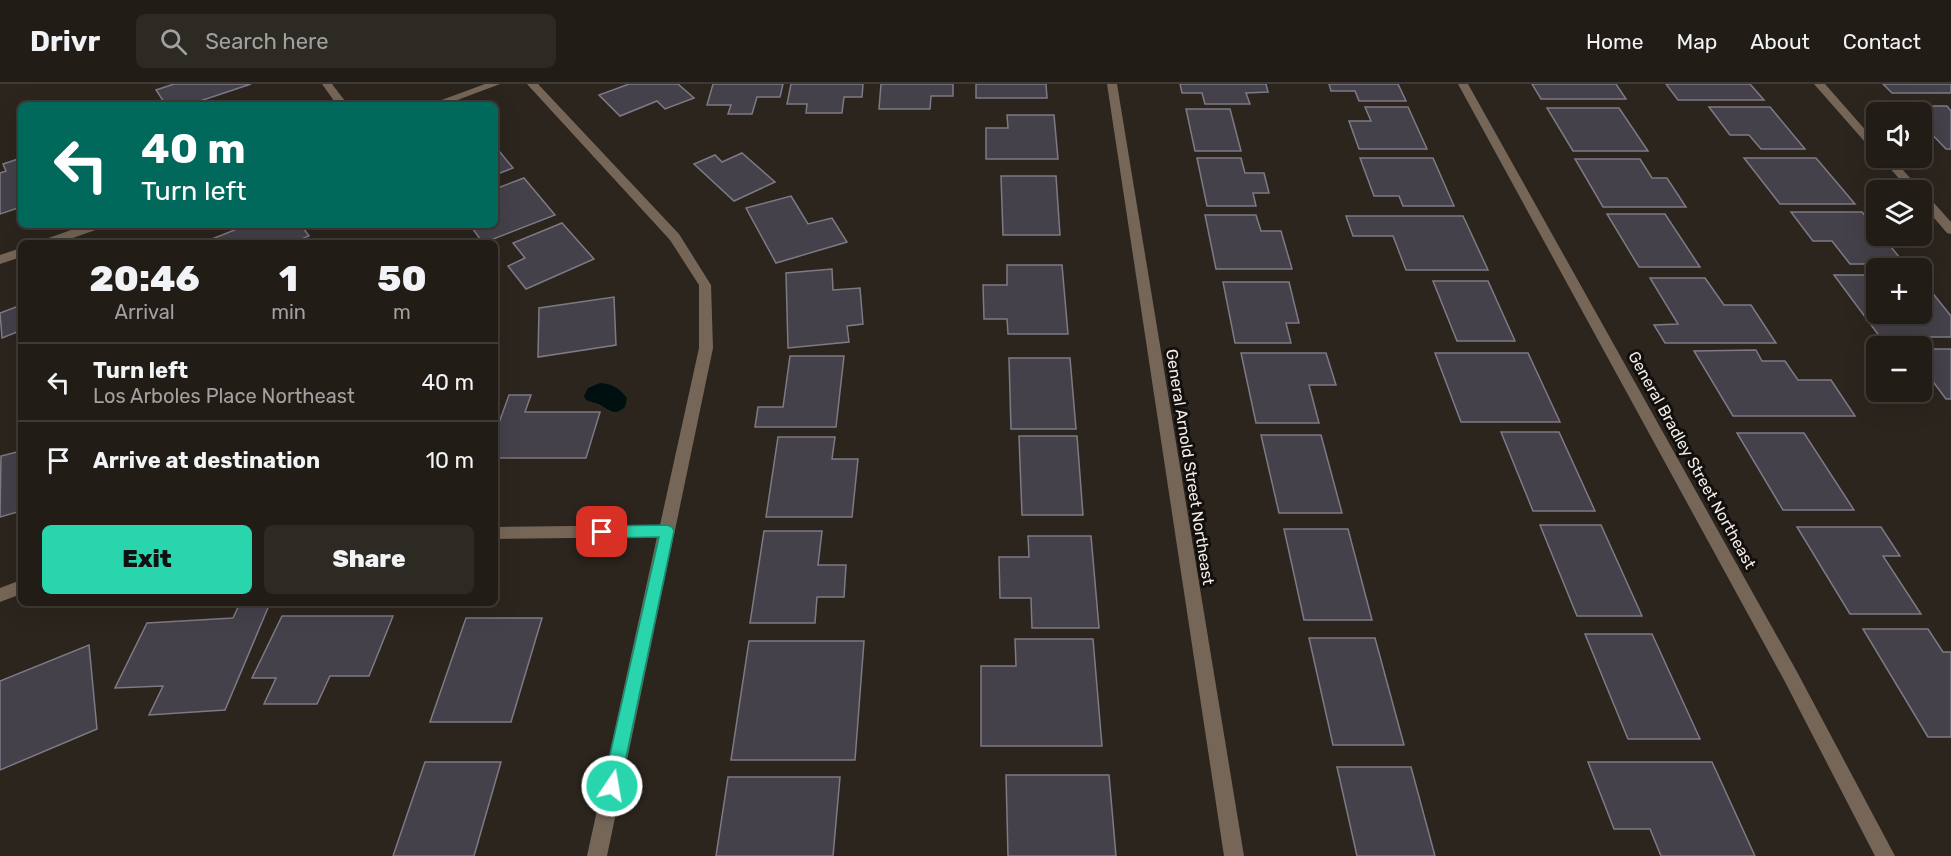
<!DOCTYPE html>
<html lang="en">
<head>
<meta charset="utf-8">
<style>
	:root { --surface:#211c16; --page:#2d2923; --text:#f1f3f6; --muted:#a2a1a1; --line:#3e3a35; --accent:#28d5ad }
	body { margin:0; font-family:Rubik,sans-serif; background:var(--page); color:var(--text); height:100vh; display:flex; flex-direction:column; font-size:22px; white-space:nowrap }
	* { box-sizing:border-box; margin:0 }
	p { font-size:20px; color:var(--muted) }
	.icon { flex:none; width:33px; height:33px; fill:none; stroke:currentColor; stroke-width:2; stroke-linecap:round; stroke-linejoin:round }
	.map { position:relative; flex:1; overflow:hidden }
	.sheet { position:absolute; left:18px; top:156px; width:480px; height:366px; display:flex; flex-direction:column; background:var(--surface); border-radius:9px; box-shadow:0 6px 24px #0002,0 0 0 2px var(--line) }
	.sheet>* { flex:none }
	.banner { position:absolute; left:18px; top:18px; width:480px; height:126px; border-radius:9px; box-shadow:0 6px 24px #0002,0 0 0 2px var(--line); background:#00695c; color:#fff; overflow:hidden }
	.controls { position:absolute; left:1866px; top:18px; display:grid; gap:12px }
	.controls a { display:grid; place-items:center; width:66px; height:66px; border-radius:9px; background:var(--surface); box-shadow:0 6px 24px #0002,0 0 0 2px var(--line); font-size:30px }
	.pin { position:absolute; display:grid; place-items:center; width:51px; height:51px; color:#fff; margin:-26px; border-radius:12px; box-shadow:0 3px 9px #0006 }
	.me { position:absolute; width:66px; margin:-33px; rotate:12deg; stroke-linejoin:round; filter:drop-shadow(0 0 4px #0008) }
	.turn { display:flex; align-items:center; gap:21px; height:126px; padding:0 24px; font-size:27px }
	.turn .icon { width:78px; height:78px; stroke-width:2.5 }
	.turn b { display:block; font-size:42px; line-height:51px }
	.eta { display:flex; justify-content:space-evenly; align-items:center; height:102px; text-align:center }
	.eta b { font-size:36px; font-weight:800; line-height:42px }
	.button { display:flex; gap:12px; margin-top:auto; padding:12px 24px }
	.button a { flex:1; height:69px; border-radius:9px; background:var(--accent); color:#111; font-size:24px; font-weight:800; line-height:69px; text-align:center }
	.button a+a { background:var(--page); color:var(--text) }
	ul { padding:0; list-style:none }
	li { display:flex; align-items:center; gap:18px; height:78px; padding:0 24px; border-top:2px solid var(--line) }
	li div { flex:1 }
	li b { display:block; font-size:22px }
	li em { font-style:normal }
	header { display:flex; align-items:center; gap:36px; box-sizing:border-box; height:84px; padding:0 30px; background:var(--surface); border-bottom:2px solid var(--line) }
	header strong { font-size:28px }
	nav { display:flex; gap:33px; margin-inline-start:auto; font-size:21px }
	.search { width:420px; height:54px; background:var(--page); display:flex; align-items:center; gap:15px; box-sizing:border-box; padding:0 21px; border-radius:9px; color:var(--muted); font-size:22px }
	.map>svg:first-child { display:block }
	.water { fill:#001011 }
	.building { fill:#45414a; stroke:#7e7a85; stroke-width:1.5 }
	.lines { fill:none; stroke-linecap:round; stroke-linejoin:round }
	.street { fill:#766657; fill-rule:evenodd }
	.route { fill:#28d5ad; stroke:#1a8a70; stroke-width:1.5 }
	.labels { text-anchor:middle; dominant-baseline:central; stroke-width:6; stroke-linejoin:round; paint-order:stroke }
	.street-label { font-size:16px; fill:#f2ede9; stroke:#120f0c }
</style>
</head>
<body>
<header>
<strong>Drivr</strong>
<div class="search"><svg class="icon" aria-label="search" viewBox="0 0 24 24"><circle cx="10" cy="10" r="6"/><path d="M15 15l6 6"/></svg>Search here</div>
<nav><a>Home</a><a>Map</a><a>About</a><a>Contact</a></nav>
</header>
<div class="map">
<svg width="1951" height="772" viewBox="0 0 1951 772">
	<rect width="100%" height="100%" fill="#2c251e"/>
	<path class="water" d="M600 299C613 300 619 304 627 314L625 323C615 332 611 327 602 322 598 319 591 318 586 316L584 312 588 304Z"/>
	<g class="building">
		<path d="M174 0H251L188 21H166L156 6Z"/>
		<path d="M629 0H678L694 14 665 25 657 17 620 32 599 11Z"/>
		<path d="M713 0H783L780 13H757L752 30H728L731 21H707Z"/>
		<path d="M791 0H863L862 13H844L842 29H806L807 20H787Z"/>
		<path d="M881 0H953V12H931L930 25H879Z"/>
		<path d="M976 0H1046L1047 14H976Z"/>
		<path d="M1180 0H1266L1268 8 1246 9 1250 20H1205L1202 9H1182Z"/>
		<path d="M1329 0H1398L1406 17H1359L1355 7H1331Z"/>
		<path d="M1532 0H1616L1626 15H1541Z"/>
		<path d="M1666 0H1750L1764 16H1678Z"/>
		<path d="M1883 0H1951V9H1892Z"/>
		<path d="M1904 22H1947L1951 27V65H1946L1922 40V28H1910Z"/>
		<path d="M1365 23H1408L1427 65H1359L1349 37H1371Z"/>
		<path d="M1709 23H1770L1805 65H1761L1749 51H1730Z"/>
		<path d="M1547 24H1619L1648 67H1573Z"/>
		<path d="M1186 25H1230L1241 67H1195Z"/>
		<path d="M1007 31H1054L1058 75H986V44H1008Z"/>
		<path d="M495 62 513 84 495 91Z"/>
		<path d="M742 69 775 98 734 117 694 80 715 71 722 78Z"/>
		<path d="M21 74V123L0 130V89L6 87 3 80Z"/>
		<path d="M1197 74H1241L1245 89H1264L1269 109H1253L1256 122H1207Z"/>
		<path d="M1360 74H1433L1454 122H1403L1399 112H1374Z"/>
		<path d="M1744 74H1816L1855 120H1780Z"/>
		<path d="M1575 75H1640L1652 94H1667L1686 123H1603Z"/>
		<path d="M1001 92H1056L1060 151H1003Z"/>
		<path d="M524 94 555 131 483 159 470 141H495V105Z"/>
		<path d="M791 112 808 140 832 134 847 158 776 179 746 124Z"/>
		<path d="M1791 128H1862L1876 145V152H1882L1905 180H1850L1832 157H1813Z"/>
		<path d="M1607 130H1665L1700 183H1639Z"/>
		<path d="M1205 131H1256L1261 147H1281L1292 185H1216Z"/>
		<path d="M1346 132H1463L1488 186H1406L1393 152H1353Z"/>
		<path d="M562 139 594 175 526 205 508 182 525 174 513 159Z"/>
		<path d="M247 141H301L309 152 291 159H208L207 157Z"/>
		<path d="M1007 181H1062L1068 250H1008L1007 235H984L983 201H1007Z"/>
		<path d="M832 185 833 206 860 204 863 240 847 242 849 258 788 264 786 189Z"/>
		<path d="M1834 191H1876V230H1922V196L1951 232V253H1880Z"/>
		<path d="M1650 194H1705L1724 221H1751L1776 259H1665L1654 241 1678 240Z"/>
		<path d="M1433 197H1488L1515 257H1457Z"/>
		<path d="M1223 198H1289L1299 239H1286L1291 259H1235Z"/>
		<path d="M614 213 616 261 538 273 539 224Z"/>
		<path d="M21 221V259L17 248 2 254 0 229Z"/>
		<path d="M1922 265H1951V315H1946L1922 283Z"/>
		<path d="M1756 266 1762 277H1785L1798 296H1831L1855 332H1733L1694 267Z"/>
		<path d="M1241 269H1326L1336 301H1309L1319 339H1256Z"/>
		<path d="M1435 269H1528L1560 338H1461Z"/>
		<path d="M790 272H844L836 343H755L758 323H783Z"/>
		<path d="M1009 274H1070L1076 345H1011Z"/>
		<path d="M509 311H531L525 328H600L586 374H495V350Z"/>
		<path d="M1501 348H1559L1595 427H1533Z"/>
		<path d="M1737 349H1804L1854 426H1783Z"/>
		<path d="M1261 351H1321L1342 429H1279Z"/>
		<path d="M1019 352H1077L1083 431H1022Z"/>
		<path d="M778 353H835L832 375H858L852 433H766Z"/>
		<path d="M21 367V427L0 433 1 372Z"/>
		<path d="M1540 441H1601L1642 532H1577Z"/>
		<path d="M1797 443H1881L1900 472H1883L1921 530H1850Z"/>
		<path d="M1284 445H1348L1372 536H1304Z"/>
		<path d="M764 447H822L818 481H846L844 513H817L815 539H750Z"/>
		<path d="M1028 452H1091L1099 544H1032L1031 514H1000L999 473H1029Z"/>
		<path d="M240 519H270L225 626 149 631 163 602 115 604 147 539 233 534Z"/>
		<path d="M282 532H393L369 592H330L317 620H264L276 594H252Z"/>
		<path d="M466 534H542L511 638H430Z"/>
		<path d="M1863 545H1928L1943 568H1951V653H1928Z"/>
		<path d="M1585 550H1652L1700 655H1628Z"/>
		<path d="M1309 554H1375L1404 661H1333Z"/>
		<path d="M1015 555H1093L1102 662H981V582H1016Z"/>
		<path d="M749 557H864L855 676H731Z"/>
		<path d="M89 561 97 645 0 686V597Z"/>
		<path d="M425 678H501L474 772H393Z"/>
		<path d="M1588 678H1712L1755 772H1661L1650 745H1614Z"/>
		<path d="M1337 683H1411L1435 772H1357Z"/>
		<path d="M1006 691H1109L1116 772H1008Z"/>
		<path d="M728 693H840L833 772H716Z"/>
	</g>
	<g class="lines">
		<g class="street">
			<path d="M322 0H332L348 21H337Z"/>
			<path d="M485 0H500L444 21H428Z"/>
			<path d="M527 0H538L679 150 711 201 713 264 607 772H587L657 453 495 455V443L660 441 699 264V201L670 156Z"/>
			<path d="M1107 0H1117L1244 772H1224Z"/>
			<path d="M1458 0H1468L1796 586 1895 772H1875L1784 596Z"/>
			<path d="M1814 0H1825L1876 58V67L1872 66Z"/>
			<path d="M1881 74H1892L1921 106H1909Z"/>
			<path d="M1922 109 1926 110 1951 138V150L1947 149 1922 120Z"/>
			<path d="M85 141H103L101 144 59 159H41L43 156Z"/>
			<path d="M21 164V173L0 180V171Z"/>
			<path d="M21 496V510L0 518V504Z"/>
		</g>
	</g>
	<path class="route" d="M667 441 672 443 674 447 620 702 618 708 612 711 606 708 603 702 659 453 602 454 597 452 595 448 597 444 602 442Z"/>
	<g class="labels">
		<g class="street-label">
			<text transform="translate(1692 376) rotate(61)">General Bradley Street Northeast</text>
			<text transform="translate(1190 383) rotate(81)">General Arnold Street Northeast</text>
		</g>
	</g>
</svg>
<div class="controls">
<a><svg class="icon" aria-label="sound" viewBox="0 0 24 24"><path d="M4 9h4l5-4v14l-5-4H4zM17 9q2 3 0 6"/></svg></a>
<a><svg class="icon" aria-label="layers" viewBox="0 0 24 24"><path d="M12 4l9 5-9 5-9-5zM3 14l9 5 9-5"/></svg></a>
<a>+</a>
<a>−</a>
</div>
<div class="pin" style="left:602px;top:448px;background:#d93025"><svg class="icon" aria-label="arrive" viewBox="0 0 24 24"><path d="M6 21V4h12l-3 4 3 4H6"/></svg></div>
<svg class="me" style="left:612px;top:702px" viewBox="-20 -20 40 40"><circle r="17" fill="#28d5ad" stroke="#fff" stroke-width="3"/><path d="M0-11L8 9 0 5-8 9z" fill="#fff"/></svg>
<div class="banner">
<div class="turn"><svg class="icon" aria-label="left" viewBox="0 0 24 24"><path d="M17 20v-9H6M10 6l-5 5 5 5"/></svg><div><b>40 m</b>Turn left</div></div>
</div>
<section class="sheet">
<div class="eta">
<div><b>20:46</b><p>Arrival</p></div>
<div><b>1</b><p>min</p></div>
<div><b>50</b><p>m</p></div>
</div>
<ul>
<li><svg class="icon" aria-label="left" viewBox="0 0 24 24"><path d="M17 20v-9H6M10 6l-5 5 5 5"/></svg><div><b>Turn left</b><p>Los Arboles Place Northeast</p></div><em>40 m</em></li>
<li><svg class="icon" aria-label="arrive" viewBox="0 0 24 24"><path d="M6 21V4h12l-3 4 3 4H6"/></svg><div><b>Arrive at destination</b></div><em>10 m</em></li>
</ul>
<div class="button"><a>Exit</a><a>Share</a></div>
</section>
</div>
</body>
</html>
